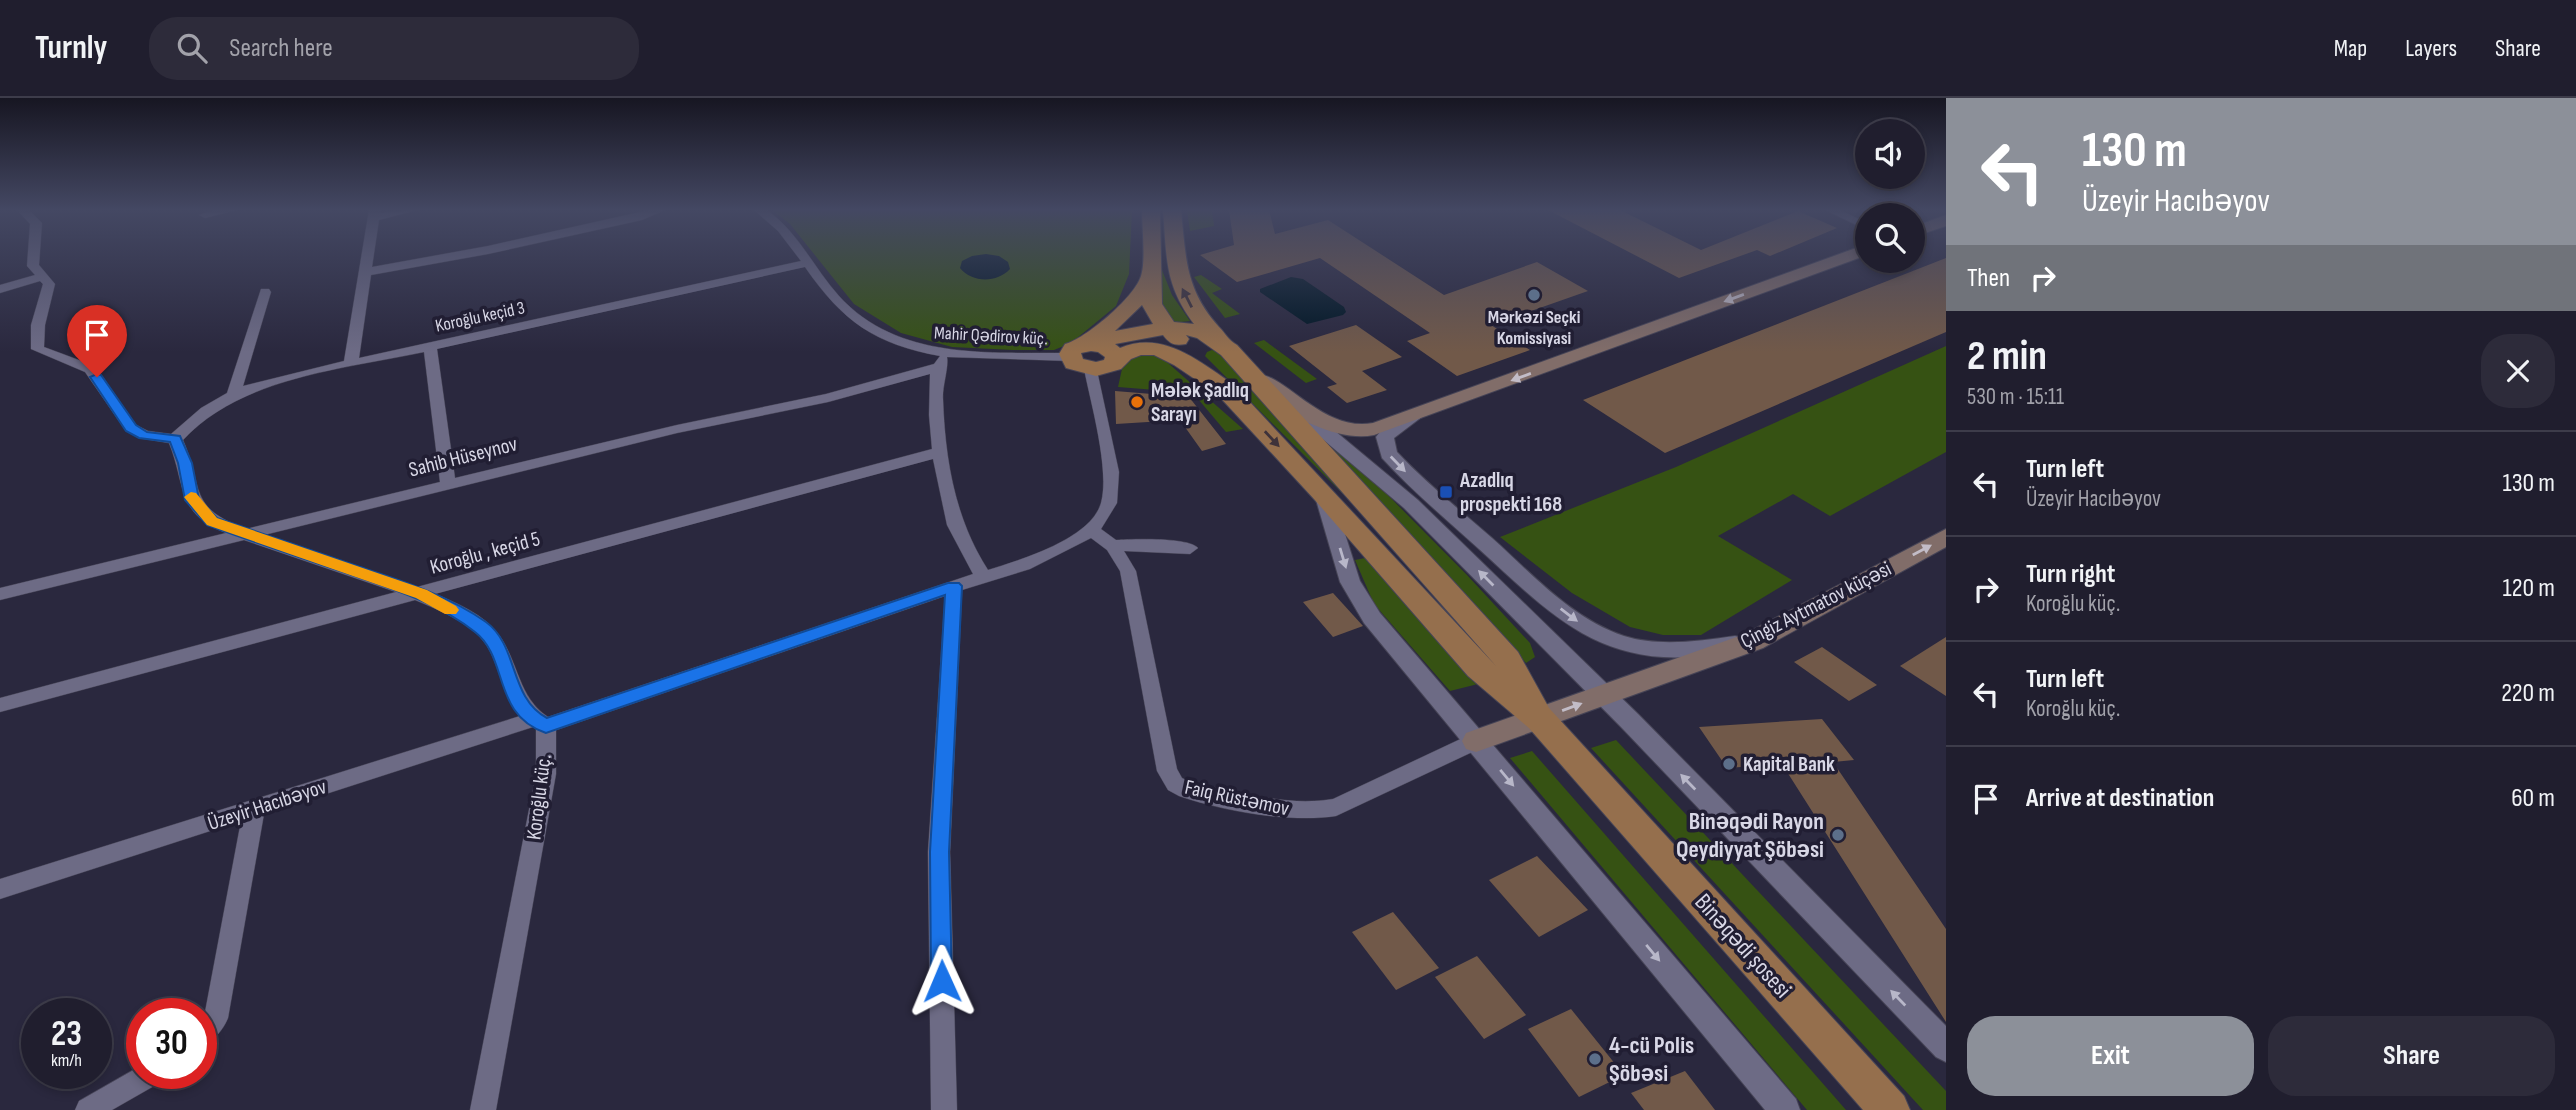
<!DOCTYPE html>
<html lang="en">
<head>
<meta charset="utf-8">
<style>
	:root { --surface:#201e2e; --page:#2d2b3a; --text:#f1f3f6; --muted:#a2a2aa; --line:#3d3c4a; --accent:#8c9099 }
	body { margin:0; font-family:"Sofia Sans Condensed",sans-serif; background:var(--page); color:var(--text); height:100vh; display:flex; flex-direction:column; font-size:26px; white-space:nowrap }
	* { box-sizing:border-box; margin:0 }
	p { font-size:23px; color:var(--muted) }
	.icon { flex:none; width:38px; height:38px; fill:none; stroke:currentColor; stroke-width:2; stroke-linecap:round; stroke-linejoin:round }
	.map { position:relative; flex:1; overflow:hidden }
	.panel { display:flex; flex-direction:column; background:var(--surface); width:630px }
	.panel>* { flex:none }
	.banner { background:#8c9099; color:#fff; overflow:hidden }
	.buttons { position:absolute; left:1855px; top:21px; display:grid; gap:14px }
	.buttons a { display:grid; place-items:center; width:70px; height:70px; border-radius:50%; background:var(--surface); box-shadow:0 4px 10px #0003,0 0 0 2px var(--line); font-size:35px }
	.speed { position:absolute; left:21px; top:900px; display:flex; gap:14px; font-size:35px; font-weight:700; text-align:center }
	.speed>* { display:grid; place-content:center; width:91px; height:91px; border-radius:50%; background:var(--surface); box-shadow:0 4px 10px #0003,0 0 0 2px var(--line); line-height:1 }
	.speed small { font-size:18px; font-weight:400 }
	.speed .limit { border:10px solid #d22; background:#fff; color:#111 }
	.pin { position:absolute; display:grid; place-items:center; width:60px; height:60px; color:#fff; margin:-72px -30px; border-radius:50% 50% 50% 0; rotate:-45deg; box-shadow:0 0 7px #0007 }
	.pin .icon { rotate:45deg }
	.me { position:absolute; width:77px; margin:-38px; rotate:359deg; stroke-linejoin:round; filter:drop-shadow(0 0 5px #0008) }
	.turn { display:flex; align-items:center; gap:24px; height:147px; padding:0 21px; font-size:32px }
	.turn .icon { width:91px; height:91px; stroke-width:2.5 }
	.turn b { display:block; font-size:49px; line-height:60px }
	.then { display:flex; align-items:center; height:66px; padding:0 21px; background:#0003; gap:14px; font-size:26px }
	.round { display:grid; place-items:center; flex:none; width:74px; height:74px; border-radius:28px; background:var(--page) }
	.headline { display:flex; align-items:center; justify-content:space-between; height:119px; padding:0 21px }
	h1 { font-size:42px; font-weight:700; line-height:52px }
	.action { display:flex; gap:14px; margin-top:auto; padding:14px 21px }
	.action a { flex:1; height:80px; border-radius:28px; background:var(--accent); color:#fff; font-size:28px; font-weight:700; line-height:80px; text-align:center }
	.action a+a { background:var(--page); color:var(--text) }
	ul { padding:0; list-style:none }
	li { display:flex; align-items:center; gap:21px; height:105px; padding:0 21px; border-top:2px solid var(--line) }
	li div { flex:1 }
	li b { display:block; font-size:26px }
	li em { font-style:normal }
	header { display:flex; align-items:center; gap:42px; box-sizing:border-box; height:98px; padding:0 35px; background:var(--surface); border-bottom:2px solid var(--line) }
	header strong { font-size:33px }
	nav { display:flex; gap:38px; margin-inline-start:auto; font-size:24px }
	.search { width:490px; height:63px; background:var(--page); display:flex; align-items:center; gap:18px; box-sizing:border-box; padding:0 24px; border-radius:28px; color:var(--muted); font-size:26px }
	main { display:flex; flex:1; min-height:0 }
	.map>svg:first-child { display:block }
	.green { fill:#365213 }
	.water { fill:#001624 }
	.building { fill:#715949 }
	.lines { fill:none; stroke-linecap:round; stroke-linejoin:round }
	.minor-casing { stroke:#464456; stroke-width:1 }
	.tertiary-casing { stroke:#464456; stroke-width:2 }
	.secondary-casing { stroke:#464456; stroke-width:2 }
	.primary-casing { stroke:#464456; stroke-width:2 }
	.minor { fill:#6d6b85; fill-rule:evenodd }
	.tertiary { fill:#6d6b85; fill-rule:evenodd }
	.secondary { fill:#816d69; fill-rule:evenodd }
	.primary { fill:#956f4d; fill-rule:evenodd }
	.oneway { fill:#3e323a }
	.oneway2 { fill:#c2bcc7 }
	.oneway3 { fill:#b8b7c9 }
	.route { fill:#1a73e8; stroke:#114b97; stroke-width:2 }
	.slow { fill:#f59e0b }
	.service-dot { fill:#5c6f8a; stroke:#211e33; stroke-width:2.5 }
	.food-dot { fill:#e8710a; stroke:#211e33; stroke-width:2.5 }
	.transit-dot { fill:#1a4fb4; stroke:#211e33; stroke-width:2.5 }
	.labels { text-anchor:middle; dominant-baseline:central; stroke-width:7; stroke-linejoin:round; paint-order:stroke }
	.far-street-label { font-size:18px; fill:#d8d7e6; stroke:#211e33 }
	.far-poi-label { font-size:18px; font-weight:bold; fill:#d8d7e6; stroke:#211e33 }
	.poi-label { font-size:21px; font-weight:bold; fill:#d8d7e6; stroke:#211e33; text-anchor:start }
	.street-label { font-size:21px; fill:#d8d7e6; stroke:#211e33 }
	.near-poi-label { font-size:24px; font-weight:bold; fill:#d8d7e6; stroke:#211e33; text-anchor:end }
	.near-street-label { font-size:24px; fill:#d8d7e6; stroke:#211e33 }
</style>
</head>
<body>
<header>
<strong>Turnly</strong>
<div class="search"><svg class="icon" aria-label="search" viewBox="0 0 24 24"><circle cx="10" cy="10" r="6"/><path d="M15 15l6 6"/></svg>Search here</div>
<nav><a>Map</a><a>Layers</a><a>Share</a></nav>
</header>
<main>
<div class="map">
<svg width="1946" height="1012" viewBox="0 0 1946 1012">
	<rect width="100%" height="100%" fill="#2a283e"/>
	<g class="green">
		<path d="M772 112H1132L1129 176 1116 208 1071 245 1054 252H1013L952 249 901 235 854 206 790 126Z"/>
		<path d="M1187 112H1212L1214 128 1190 133Z"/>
		<path d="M1160 167 1172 197 1190 223 1171 225 1160 202Z"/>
		<path d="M1201 177 1222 191 1212 195 1240 216 1225 220 1194 179Z"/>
		<path d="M1264 242 1317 281 1306 285 1254 245Z"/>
		<path d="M1946 248V354L1830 418 1793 396 1718 438 1792 482 1701 537H1663L1630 529 1572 495 1500 439 1676 369Z"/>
		<path d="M1212 252 1219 254 1349 402 1205 258 1207 254Z"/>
		<path d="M1144 254 1160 258 1243 331 1226 334 1193 295 1118 289 1124 262Z"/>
		<path d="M1311 331 1361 370 1467 477 1530 545 1535 559 1526 565Z"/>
		<path d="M1365 460 1478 586 1450 593 1374 506 1355 462Z"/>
		<path d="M1616 642 1946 993V1012H1923L1591 650Z"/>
		<path d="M1532 653 1846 1012H1807L1510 660Z"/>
	</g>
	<g class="water">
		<path d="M986 156 999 158 1008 164 1010 171C997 185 972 185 960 170L962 163 972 158Z"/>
		<path d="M1291 179 1303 181 1344 209 1346 214 1343 217 1307 226 1260 194V191Z"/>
	</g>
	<g class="building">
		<path d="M1229 112H1269L1275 136 1328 122 1444 197 1537 164 1588 193 1491 227 1530 252 1457 278 1407 243 1430 235 1320 160 1237 184 1200 157 1234 147Z"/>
		<path d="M1548 112H1620L1701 152 1798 113 1837 130 1770 158 1757 152 1679 180Z"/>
		<path d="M1946 160V234L1665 355 1583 302Z"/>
		<path d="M1356 227 1402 259 1362 273 1387 292 1347 305 1327 289 1337 286 1289 248Z"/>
		<path d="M1115 293 1189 299 1226 346 1202 353 1180 322 1116 326Z"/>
		<path d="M1333 495 1363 528 1333 539 1303 504Z"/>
		<path d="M1946 539V598L1900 568Z"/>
		<path d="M1822 549 1877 587 1849 603 1794 564Z"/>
		<path d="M1822 621 1854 662 1833 664 1946 831V924L1782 666 1727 670 1699 629Z"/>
		<path d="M1537 758 1588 812 1539 839 1489 782Z"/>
		<path d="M1393 814 1439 870 1396 892 1352 834Z"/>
		<path d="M1477 858 1526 917 1484 941 1435 879Z"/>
		<path d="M1571 911 1624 977 1579 999 1528 931Z"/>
		<path d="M1685 973 1715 1012H1644L1631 995Z"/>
	</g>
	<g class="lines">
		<g class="minor-casing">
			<g id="minor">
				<path d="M17 112H29L42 125 39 167 55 186 45 227 44 249 95 268 136 327 148 333 171 336 201 310 227 295 261 191H269L271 194 243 288 344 263 369 112H381L380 115 417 112 379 122 372 169 488 148 649 112H665L642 122 488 156 371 177 359 260 801 163 778 133 754 112H767C799 135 813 169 839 198 898 263 989 254 1070 255L1077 259 1070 263 947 259C949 269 942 289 943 301 945 361 955 421 988 472 1020 462 1091 441 1101 405 1110 372 1091 306 1084 271L1086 268H1096L1119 374 1117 405 1101 431 1116 442C1132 441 1189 439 1198 450L1190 456 1124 453 1136 473 1177 671 1182 680 1190 684C1238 693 1284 709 1333 701L1469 637 1476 635 1483 637 1486 643 1483 649 1336 718C1290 725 1223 713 1179 698L1168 692 1157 673 1120 473 1107 452 1091 440 1030 471 962 492 950 754 957 1012H931L928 754 945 498 556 632V676L496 1012H470L536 676V631L533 629 264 716 228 920C223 932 214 943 201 948V918L205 914 241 723 0 801V781L520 618C504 599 501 575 490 553 477 527 441 513 415 502L0 614V600L396 494 244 442 0 502V490L226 435C176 416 186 387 169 345L139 340 126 333 85 274 31 251V227L43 186 40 183 0 195V187L35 177 27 168 30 126ZM805 169C843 224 875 246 940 258L934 266 826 296 677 327 455 380 437 251ZM424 254 440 384 246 431C187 409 204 391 183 342 241 279 344 271 424 254ZM930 276 929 317 932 351 417 489 264 437 677 335 828 304ZM933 361 947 427 973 476 548 619C518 599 519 565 499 537 485 517 457 505 435 496Z"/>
				<path d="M212 112H237L205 120 199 117Z"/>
				<path d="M1825 112H1840L1867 125V132Z"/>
				<path d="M142 967V975H164L161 984 112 1012H75L79 1003Z"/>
			</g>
		</g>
		<g class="tertiary-casing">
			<g id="tertiary">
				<path d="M1299 307 1305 308 1418 402 1638 616 1946 928V964L1936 959 1622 630 1404 410 1293 316 1290 312Z"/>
				<path d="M1414 313 1423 318 1394 340 1397 354C1426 385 1460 412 1492 440 1531 475 1572 521 1624 538 1659 549 1699 543 1735 538L1743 540 1746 546 1743 552C1726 557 1707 558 1690 559 1594 565 1545 511 1479 451 1446 421 1412 393 1382 360L1376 339C1385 327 1400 317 1414 313Z"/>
				<path d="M1323 389 1330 391 1332 395 1360 483 1380 515 1796 1001 1800 1012H1765L1364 525 1340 484 1314 395 1316 391Z"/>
			</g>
		</g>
		<g class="secondary-casing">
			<g id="secondary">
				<path d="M1946 117V128L1913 139V129Z"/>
				<path d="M1867 146V157L1374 337C1335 345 1274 312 1251 281L1254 277C1281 270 1321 335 1373 325Z"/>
				<path d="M1946 431V449L1763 550 1476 654 1466 651 1462 643 1466 635 1745 536Z"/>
			</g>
		</g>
		<g class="primary-casing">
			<path id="primary" d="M1142 112H1160L1162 206 1174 224 1194 226C1164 186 1167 160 1163 112H1181C1186 160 1185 191 1219 229 1226 236 1228 242 1237 247L1518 554 1549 610 1904 998 1910 1012H1863L1529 630 1468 578 1314 401 1217 296 1174 267 1154 257H1141L1131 261 1121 271 1096 278 1066 270 1059 256 1065 246C1085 241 1134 200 1141 178 1146 163 1142 129 1142 112ZM1142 207 1153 226 1115 233ZM1163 237C1170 246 1174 248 1186 246L1189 241 1186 237 1197 240 1221 257 1496 568 1233 286C1198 263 1163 232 1120 250L1115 246ZM1091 253 1098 254 1105 259 1104 262 1096 264 1083 261 1081 255Z"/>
		</g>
		<use href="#minor" class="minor"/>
		<use href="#tertiary" class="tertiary"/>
		<use href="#secondary" class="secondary"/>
		<use href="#primary" class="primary"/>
	</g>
	<defs><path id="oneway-solid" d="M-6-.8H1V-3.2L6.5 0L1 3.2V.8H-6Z" transform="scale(1.75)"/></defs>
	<g class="oneway">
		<use href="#oneway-solid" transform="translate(1187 200) rotate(-117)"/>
		<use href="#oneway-solid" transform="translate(1272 341) rotate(47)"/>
	</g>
	<g class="oneway2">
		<use href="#oneway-solid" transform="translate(1734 200) rotate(160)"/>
		<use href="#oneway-solid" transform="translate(1521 279) rotate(160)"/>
		<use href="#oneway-solid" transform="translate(1922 452) rotate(-28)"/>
		<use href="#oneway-solid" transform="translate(1572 609) rotate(-20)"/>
	</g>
	<g class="oneway3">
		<use href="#oneway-solid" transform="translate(1398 366) rotate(46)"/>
		<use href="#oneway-solid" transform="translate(1343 460) rotate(73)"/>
		<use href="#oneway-solid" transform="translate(1486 480) rotate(-135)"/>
		<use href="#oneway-solid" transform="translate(1569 517) rotate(37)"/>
		<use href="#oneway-solid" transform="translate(1507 680) rotate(50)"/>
		<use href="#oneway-solid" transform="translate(1688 684) rotate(-134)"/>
		<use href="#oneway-solid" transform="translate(1653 855) rotate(50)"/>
		<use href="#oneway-solid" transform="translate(1898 900) rotate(-134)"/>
	</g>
	<linearGradient id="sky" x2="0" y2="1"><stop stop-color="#171622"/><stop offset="0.44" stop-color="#444863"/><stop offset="1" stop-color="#444863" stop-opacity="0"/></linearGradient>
	<rect width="1946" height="254" fill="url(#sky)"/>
	<path class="route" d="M97 276 101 277 136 327 147 334 180 338 192 365 199 401 217 420C263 436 308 451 354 467 399 482 446 496 486 524 519 548 509 600 547 620L948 485H959L962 488 949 754 952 883 949 890 942 893 934 890 931 883 930 754 945 497 546 635C492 617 509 560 475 534 439 505 392 491 349 476 301 460 254 444 207 427L185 402 178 365 170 344 139 340 126 333 90 279Z"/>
	<path class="slow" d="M191 394 196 395 217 420 427 492 456 508 459 512 456 516H445L416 500 207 427 184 399Z"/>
	<g class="service-dot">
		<circle cx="1534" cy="197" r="7"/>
		<circle cx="1729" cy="666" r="7"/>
		<circle cx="1838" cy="737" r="7"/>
		<circle cx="1595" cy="961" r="7"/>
	</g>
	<circle class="food-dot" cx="1137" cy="304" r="7"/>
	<rect class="transit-dot" x="1439" y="387" width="14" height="14" rx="3.5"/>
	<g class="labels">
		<g class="far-street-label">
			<text transform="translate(480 219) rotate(-12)">Koroğlu keçid 3</text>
			<text transform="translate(991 238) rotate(3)">Mahir Qədirov küç.</text>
		</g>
		<g class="far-poi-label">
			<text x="1534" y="219">Mərkəzi Seçki<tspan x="1534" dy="21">Komissiyasi</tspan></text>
		</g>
		<g class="poi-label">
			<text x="1151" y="292">Mələk Şadlıq<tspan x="1151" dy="24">Sarayı</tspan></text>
			<text x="1460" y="382">Azadlıq<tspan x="1460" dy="24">prospekti 168</tspan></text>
			<text x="1743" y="666">Kapital Bank</text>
		</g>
		<g class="street-label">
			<text transform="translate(463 359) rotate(-14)">Sahib Hüseynov</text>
			<text transform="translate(485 455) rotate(-15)">Koroğlu , keçid 5</text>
			<text transform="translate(1816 507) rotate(-27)">Çingiz Aytmatov küçəsi</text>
			<text transform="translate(539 699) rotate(-83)">Koroğlu küç.</text>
			<text transform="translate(1237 700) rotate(12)">Faiq Rüstəmov</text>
			<text transform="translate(267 707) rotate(-18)">Üzeyir Hacıbəyov</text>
		</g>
		<g class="near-poi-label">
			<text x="1824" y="723">Binəqədi Rayon<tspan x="1824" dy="28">Qeydiyyat Şöbəsi</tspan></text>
			<text x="1609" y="947" text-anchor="start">4-cü Polis<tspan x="1609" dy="28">Şöbəsi</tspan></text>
		</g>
		<g class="near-street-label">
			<text transform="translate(1743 848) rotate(48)">Binəqədi şosesi</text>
		</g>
	</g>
</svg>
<div class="buttons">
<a><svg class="icon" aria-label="sound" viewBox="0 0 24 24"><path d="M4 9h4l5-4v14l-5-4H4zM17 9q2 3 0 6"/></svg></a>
<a><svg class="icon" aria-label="search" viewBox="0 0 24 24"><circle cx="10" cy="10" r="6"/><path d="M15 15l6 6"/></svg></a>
</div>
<div class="speed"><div>23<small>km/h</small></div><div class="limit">30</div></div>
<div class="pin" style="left:97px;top:279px;background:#d93025"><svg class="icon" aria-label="arrive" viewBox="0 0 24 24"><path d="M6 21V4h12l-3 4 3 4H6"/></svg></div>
<svg class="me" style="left:942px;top:883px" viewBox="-20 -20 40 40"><path d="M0-17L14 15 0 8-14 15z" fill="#1a73e8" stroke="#fff" stroke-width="4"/></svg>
</div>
<section class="panel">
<div class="banner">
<div class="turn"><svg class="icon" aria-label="left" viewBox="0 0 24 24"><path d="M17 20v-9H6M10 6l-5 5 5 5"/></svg><div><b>130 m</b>Üzeyir Hacıbəyov</div></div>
<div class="then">Then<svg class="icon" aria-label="right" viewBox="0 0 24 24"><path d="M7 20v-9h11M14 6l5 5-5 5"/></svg></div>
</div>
<div class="headline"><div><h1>2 min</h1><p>530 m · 15:11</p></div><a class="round"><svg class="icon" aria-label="close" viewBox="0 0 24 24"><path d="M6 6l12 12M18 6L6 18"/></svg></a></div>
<ul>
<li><svg class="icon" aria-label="left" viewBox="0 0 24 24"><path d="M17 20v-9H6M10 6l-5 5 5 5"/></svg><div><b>Turn left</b><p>Üzeyir Hacıbəyov</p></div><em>130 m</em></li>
<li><svg class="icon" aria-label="right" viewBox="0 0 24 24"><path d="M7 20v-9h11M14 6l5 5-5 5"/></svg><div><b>Turn right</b><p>Koroğlu küç.</p></div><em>120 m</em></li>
<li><svg class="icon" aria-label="left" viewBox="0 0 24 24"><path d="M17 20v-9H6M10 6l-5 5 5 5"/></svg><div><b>Turn left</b><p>Koroğlu küç.</p></div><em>220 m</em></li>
<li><svg class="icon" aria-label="arrive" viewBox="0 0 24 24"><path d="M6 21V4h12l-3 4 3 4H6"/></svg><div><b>Arrive at destination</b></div><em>60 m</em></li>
</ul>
<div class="action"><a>Exit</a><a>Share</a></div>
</section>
</main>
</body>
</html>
